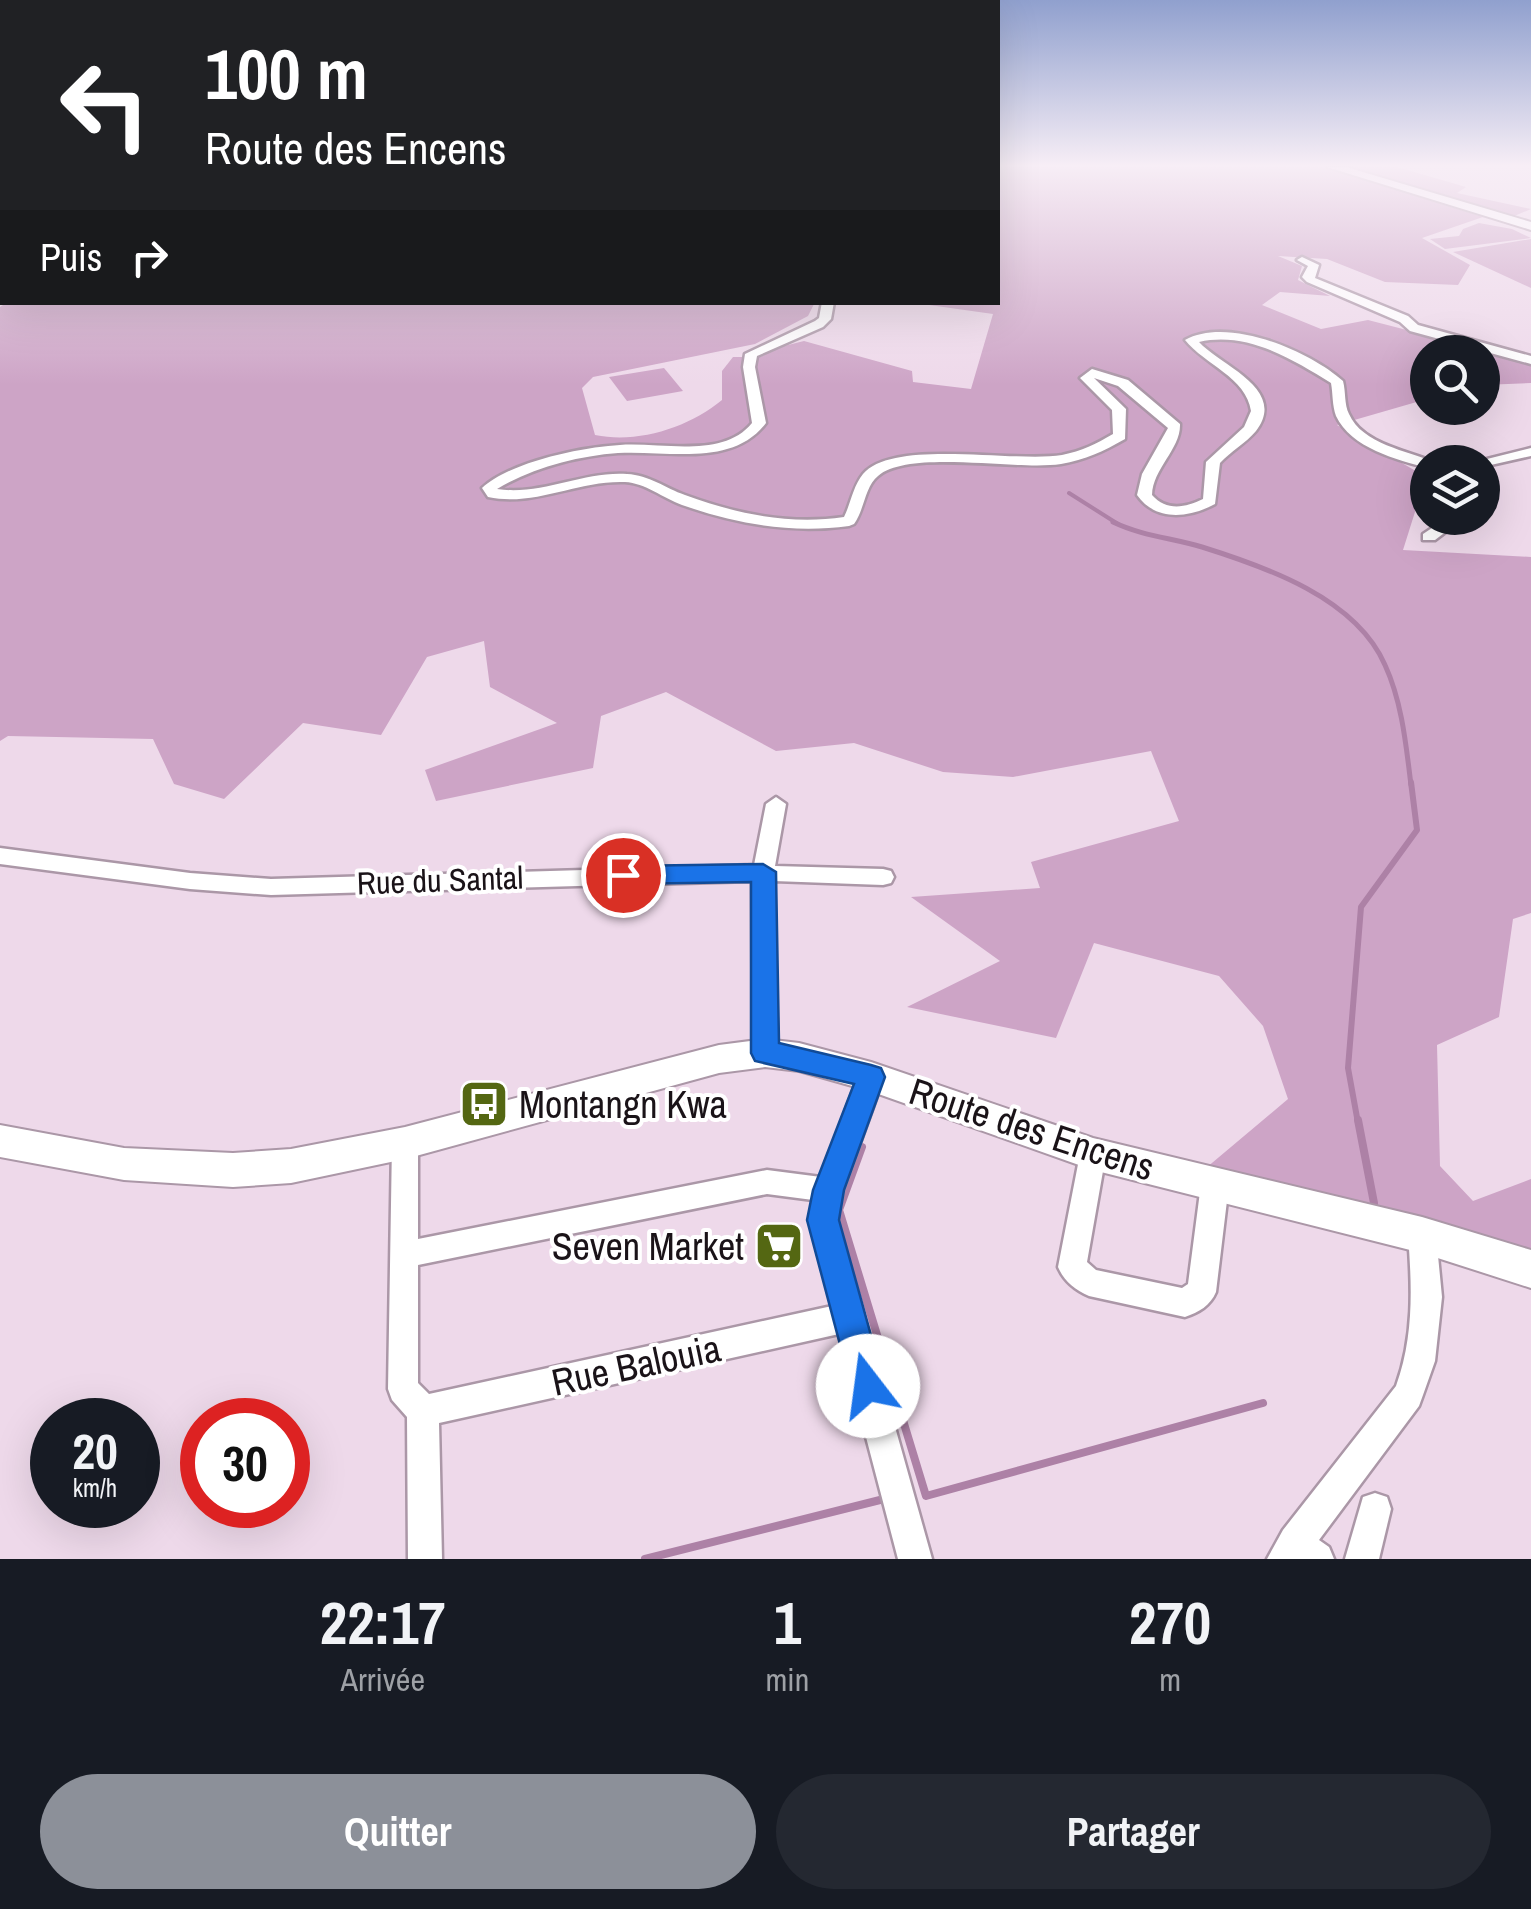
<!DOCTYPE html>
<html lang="fr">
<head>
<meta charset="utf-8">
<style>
	:root { --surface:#171b24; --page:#242831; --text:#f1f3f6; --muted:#9ea1a6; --accent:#8c9099 }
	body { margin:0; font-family:"Archivo Narrow",sans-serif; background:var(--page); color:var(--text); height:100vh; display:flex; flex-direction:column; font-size:38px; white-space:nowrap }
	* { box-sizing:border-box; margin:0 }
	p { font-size:32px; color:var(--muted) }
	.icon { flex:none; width:55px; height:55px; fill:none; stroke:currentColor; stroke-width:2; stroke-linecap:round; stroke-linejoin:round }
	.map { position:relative; height:1559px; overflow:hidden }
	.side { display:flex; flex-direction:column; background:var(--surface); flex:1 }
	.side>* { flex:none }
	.guide { position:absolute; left:0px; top:0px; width:1000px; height:305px; box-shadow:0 10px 40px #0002; background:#202124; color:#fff; overflow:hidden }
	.tools { position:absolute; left:1410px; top:335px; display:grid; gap:20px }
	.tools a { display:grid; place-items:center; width:90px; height:90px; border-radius:50%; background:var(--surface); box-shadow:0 10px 40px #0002; font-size:50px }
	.speed { position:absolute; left:30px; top:1398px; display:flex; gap:20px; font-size:50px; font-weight:700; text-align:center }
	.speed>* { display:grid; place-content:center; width:130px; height:130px; border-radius:50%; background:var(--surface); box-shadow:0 10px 40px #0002; line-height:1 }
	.speed small { font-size:25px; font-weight:400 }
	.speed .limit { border:15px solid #d22; background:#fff; color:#111 }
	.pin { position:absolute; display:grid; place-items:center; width:85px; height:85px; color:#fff; margin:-42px; border:5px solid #fff; border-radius:50%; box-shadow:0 2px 10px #0007 }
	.me { position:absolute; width:110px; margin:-55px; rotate:345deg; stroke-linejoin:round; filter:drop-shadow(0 0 8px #0008) }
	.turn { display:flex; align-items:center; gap:35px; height:210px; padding:0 40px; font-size:45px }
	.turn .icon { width:130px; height:130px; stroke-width:2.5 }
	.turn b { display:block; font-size:70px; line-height:85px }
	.then { display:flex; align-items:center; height:95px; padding:0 40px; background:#0003; gap:20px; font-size:38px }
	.eta { display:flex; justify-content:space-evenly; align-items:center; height:170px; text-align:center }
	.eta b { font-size:60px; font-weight:700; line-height:70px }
	.button { display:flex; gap:20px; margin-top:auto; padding:20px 40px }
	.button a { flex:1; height:115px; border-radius:60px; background:var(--accent); color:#fff; font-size:40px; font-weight:700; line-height:115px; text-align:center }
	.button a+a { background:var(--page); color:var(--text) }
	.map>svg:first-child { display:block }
	.green { fill:#cda4c6 }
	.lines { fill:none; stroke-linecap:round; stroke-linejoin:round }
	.stream-far3 { stroke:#ad81a6; stroke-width:4 }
	.stream-far2 { stroke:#ad81a6; stroke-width:5 }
	.stream-far1 { stroke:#ad81a6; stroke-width:6 }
	.stream { stroke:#ad81a6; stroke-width:8 }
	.street-casing { stroke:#ab97a7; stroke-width:5 }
	.secondary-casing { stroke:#ab97a7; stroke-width:4 }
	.street { fill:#fff; fill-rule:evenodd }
	.secondary { fill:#fff; fill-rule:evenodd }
	.route { fill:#1a73e8; stroke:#114b97; stroke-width:2.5 }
	.labels { text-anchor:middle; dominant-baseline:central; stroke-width:8; stroke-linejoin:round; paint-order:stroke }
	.street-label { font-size:32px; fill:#1a1318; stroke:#fff }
	.near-poi-label { font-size:38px; fill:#1a1318; stroke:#fff; text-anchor:start }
	.near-street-label { font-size:38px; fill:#1a1318; stroke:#fff }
</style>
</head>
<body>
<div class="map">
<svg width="1531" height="1559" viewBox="0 0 1531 1559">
	<rect width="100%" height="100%" fill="#eed9ea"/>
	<g class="green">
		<path d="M998 167H1323L1483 217 1422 238 1470 265 1458 285 1385 282 1327 259 1278 256 1302 266 1298 280 1330 296 1280 292 1262 305 1321 329 1368 320 1531 362V383L1483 385 1482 352H1428L1427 399 1337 425 1426 477 1403 550 1531 557V913L1513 919 1499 1017 1437 1045 1440 1166 1473 1201 1531 1179V1253L1206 1168 1288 1099 1263 1026 1219 976 1094 943 1056 1038 907 1007 1000 961 911 897 1040 888 1031 862 1179 821 1151 751 1013 777 943 772 854 743 776 751 666 692 601 716 593 768 436 801 425 770 557 723 490 687 484 641 427 657 381 735 303 723 224 799 174 784 153 739 8 736 0 741V307L6 303 814 304 808 316 755 344 593 377 582 388 595 435C639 444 689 427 722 400V371L733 357H761L776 348 804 341 912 371 913 382 971 389 993 314 915 303 998 302Z"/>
		<path d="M1345 167H1397L1466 187 1457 193 1531 209 1512 217Z"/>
		<path d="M1479 223 1512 229 1531 238 1445 249 1430 239 1459 236 1463 229Z"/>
		<path d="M1531 239V288L1453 252Z"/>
		<path d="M664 368 683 391 627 401 609 377Z"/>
	</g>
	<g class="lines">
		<path class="stream-far3" d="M1069 493 1118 524"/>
		<path class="stream-far2" d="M1113 522C1142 536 1172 538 1202 547 1266 567 1356 598 1385 665 1402 702 1406 745 1411 785"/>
		<path class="stream-far1" d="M1358 1123 1348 1068 1361 907 1417 830 1411 782"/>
		<g class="stream">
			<path d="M1358 1120 1374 1203"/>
			<path d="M862 1147 839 1210 926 1496 1263 1403"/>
			<path d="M645 1559 884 1499"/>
		</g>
		<g class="street-casing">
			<g id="street">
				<path d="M1302 257 1319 265 1315 278 1408 316 1418 325 1531 356V364L1410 331 1400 322 1307 282 1302 277 1308 266 1297 260Z"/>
				<path d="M822 302H834L831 319 823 327 757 356 755 367 766 423C732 468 667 450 618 453 577 456 532 468 497 489 541 496 583 471 627 474 649 475 665 488 685 495 737 514 789 525 844 517 851 503 853 486 863 474 893 438 1015 463 1062 455 1082 451 1096 444 1113 434L1112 410 1080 378 1092 369 1128 380 1180 424C1181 449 1153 468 1152 495 1166 511 1185 508 1203 499L1206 462 1244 427 1251 411C1246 377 1205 365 1185 340 1228 316 1309 351 1343 381 1346 392 1344 404 1349 414 1362 444 1408 451 1434 462H1428V468C1397 460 1351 448 1336 416 1332 405 1333 394 1331 383 1292 359 1247 331 1199 342 1221 366 1288 389 1256 431 1246 443 1231 451 1220 463L1215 504C1189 518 1156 522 1137 495L1142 474 1168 428 1118 386 1094 378 1126 409 1125 439C1104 451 1085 460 1061 464 1016 471 910 449 878 476 865 486 864 511 854 524L849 526C791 534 737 524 682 505 663 498 645 483 625 482 578 480 535 507 488 497L482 488C510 462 582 447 620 445 661 442 723 459 752 423L743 367 745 354 815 321 819 318Z"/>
				<path d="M1531 448V456L1482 467V462H1475Z"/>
				<path d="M1447 518H1464L1435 540H1423V534Z"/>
				<path d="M776 797 786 804 775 866 883 869 891 871 894 877 891 883 883 885 774 881 777 1053 774 1060 765 1063 756 1060 753 1053 752 881 271 895 190 889 0 864V848L190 873 271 879 754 865 766 804Z"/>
				<path d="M871 1066 880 1069 884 1077 843 1190 837 1220 932 1559H898L839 1334 439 1423 442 1559H408L407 1417 392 1400 388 1389 392 1143 396 1135 405 1131 414 1135 418 1143V1239L767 1170 821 1177 858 1077 862 1069ZM767 1194 813 1200 809 1220 832 1306 429 1394 418 1383V1265Z"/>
				<path d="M1093 1142 1102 1146 1106 1154 1087 1262 1096 1270 1182 1288 1188 1284 1201 1184 1205 1175 1215 1172 1225 1175 1229 1184 1216 1292C1210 1306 1199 1312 1185 1317L1089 1296C1075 1290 1064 1281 1058 1267L1080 1154 1084 1146Z"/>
				<path d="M1422 1222 1432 1226 1436 1235 1442 1297 1435 1361 1423 1395 1419 1406 1319 1540 1329 1547 1334 1559H1267L1283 1530 1396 1386C1414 1336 1412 1287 1408 1235L1412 1226Z"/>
				<path d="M1375 1493 1387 1497 1391 1509 1379 1559H1345L1363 1497Z"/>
			</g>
		</g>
		<g class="secondary-casing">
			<g id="secondary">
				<path d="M1327 167H1346L1531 222V230Z"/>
				<rect x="0" y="173" width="2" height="8"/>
				<path d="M765 1039 799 1043 871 1062 1093 1138 1422 1217 1531 1250V1288L1422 1253 1093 1170 870 1091 799 1071 765 1067 719 1073 405 1159 291 1183 233 1187 124 1180 0 1157V1125L124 1148 233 1153 291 1149 405 1127 719 1045Z"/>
			</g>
		</g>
		<use href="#street" class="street"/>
		<use href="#secondary" class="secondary"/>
	</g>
	<linearGradient id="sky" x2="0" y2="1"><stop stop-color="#90a0ce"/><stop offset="0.43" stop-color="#f7eef6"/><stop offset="1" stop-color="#f7eef6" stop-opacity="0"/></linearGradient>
	<rect width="1531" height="385" fill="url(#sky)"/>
	<path class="route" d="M763 864 776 872 779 1043 871 1065 881 1068 885 1077 844 1190 839 1220 885 1386 880 1398 868 1403 856 1398 851 1386 807 1220 813 1190 854 1084 755 1061 751 1053V882L623 884 611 875 623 866Z"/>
	<defs>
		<g id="bus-square" transform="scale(2.5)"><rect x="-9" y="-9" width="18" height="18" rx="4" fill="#546712" stroke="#fff"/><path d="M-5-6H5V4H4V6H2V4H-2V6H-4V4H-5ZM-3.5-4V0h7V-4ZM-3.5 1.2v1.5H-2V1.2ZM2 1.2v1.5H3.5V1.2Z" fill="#fff"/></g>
		<g id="supermarket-square" transform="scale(2.5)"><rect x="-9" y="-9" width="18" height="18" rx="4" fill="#546712" stroke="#fff"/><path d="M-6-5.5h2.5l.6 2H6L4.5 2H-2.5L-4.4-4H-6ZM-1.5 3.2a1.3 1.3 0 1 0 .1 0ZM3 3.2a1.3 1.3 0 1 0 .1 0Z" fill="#fff"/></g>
	</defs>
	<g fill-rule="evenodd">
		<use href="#bus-square" x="484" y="1104"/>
		<use href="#supermarket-square" x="779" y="1246"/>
	</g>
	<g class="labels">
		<g class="street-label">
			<text transform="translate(440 880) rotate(-2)">Rue du Santal</text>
		</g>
		<g class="near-poi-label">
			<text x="519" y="1104">Montangn Kwa</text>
			<text x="744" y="1246" text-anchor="end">Seven Market</text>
		</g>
		<g class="near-street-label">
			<text transform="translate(1032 1129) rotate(18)">Route des Encens</text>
			<text transform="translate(636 1365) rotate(-12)">Rue Balouia</text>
		</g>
	</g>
</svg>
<div class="tools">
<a><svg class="icon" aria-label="search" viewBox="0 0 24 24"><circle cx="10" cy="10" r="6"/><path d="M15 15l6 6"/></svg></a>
<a><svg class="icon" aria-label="layers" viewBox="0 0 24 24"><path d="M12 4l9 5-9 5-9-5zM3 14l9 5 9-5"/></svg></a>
</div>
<div class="speed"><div>20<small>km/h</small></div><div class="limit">30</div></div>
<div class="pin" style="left:623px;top:875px;background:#d93025"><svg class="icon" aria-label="arrive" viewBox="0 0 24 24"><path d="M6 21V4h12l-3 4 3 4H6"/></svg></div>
<svg class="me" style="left:868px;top:1386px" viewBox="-20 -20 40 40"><circle r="19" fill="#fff"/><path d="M0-13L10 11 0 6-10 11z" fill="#1a73e8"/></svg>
<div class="guide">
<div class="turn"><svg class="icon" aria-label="left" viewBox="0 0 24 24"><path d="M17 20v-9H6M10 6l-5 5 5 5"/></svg><div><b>100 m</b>Route des Encens</div></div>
<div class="then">Puis<svg class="icon" aria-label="right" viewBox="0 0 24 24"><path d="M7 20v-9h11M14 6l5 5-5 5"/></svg></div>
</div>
</div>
<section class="side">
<div class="eta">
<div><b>22:17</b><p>Arrivée</p></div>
<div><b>1</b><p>min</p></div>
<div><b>270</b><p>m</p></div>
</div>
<div class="button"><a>Quitter</a><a>Partager</a></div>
</section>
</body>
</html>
